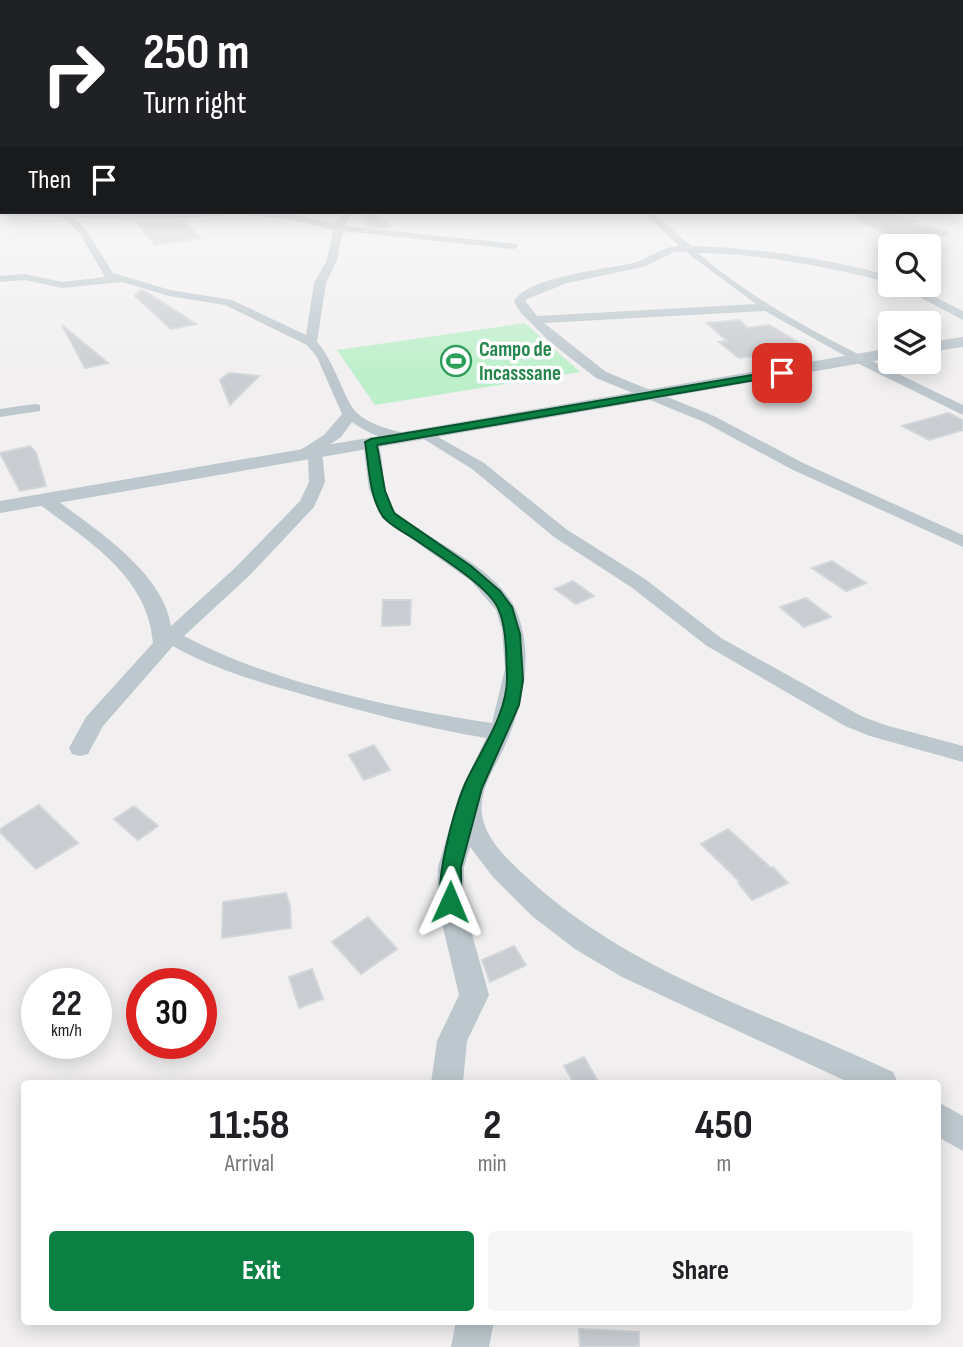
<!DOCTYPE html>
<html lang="en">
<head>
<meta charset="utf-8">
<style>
	:root { --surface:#fff; --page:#f6f6f6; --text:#202124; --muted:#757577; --accent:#0b8043 }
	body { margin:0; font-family:"Sofia Sans Condensed",sans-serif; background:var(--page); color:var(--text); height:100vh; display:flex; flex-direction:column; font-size:26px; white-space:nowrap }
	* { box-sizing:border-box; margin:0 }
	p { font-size:23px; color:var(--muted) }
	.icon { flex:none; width:38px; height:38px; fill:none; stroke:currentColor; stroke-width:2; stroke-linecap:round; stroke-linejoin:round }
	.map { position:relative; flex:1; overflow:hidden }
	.panel { position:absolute; left:21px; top:1080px; width:920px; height:245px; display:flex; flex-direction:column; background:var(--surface); border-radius:7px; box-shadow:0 4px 18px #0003 }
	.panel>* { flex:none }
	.guide { position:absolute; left:0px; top:0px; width:964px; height:214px; box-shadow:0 4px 18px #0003; background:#202124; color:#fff; overflow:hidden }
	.tools { position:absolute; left:878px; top:234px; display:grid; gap:14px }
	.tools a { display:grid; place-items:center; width:63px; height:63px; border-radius:7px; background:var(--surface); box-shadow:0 4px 18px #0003; font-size:35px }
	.speed { position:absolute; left:21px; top:968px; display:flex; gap:14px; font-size:35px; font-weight:700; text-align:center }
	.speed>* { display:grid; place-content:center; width:91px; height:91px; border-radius:50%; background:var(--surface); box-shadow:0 4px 18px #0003; line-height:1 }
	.speed small { font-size:18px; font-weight:400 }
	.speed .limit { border:10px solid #d22; background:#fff; color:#111 }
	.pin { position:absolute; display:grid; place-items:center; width:60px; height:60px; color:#fff; margin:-30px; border-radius:14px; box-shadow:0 4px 10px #0006 }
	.me { position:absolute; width:77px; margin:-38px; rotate:1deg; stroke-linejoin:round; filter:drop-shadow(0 0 5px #0008) }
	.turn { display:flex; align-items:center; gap:24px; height:147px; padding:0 28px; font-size:32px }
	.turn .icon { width:91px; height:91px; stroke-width:2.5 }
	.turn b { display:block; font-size:49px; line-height:60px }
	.then { display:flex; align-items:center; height:66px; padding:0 28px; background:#0003; gap:14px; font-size:26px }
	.eta { display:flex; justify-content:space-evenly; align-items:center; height:119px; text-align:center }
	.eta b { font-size:42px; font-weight:700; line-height:49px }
	.action { display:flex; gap:14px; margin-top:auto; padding:14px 28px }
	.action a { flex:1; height:80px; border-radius:7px; background:var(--accent); color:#fff; font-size:28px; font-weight:700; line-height:80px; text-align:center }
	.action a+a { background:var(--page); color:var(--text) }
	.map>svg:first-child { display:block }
	.green { fill:#bdefca }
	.building { fill:#c9cdd1; stroke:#d3d6da; stroke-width:2 }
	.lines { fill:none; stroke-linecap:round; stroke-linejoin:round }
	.minor { fill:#bdc8ce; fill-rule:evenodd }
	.tertiary { fill:#bdc8ce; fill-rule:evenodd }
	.route { fill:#0b8043; stroke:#07532c; stroke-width:2 }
	.labels { text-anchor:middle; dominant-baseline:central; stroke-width:7; stroke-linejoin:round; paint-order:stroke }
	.far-leisure-label { font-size:21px; font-weight:bold; fill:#27864d; stroke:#fff; text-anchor:start }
</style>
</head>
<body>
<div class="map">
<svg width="963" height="1347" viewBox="0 0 963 1347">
	<rect width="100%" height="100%" fill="#f1efef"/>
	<path class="green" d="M525 323 580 372 375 405 337 350Z"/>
	<g class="building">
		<path d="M363 212H373L390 226 388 228 367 226Z"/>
		<path d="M855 212 875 215 886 213 919 221 912 224 948 232V235L897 239 853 217Z"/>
		<path d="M183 221 200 238 155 245 137 223Z"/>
		<path d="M140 290 146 292 196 324 171 329 135 296Z"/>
		<path d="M740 320 747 328 769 325 798 342 794 343 805 350 739 358 719 342 727 341 707 323Z"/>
		<path d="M62 325 108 363 85 368Z"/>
		<path d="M229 373 259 376 230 405 220 380Z"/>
		<path d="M948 413 963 420V430L929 440 902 426Z"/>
		<path d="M30 446 36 453 46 486 20 491 0 453Z"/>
		<path d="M832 561 866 583 846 591 812 568Z"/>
		<path d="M573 581 594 596 576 604 555 589Z"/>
		<path d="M806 598 831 617 804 627 780 607Z"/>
		<path d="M383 600H411L410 625 382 626Z"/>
		<path d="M374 745 390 770 364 780 349 755Z"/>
		<path d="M39 805 78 843 36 869 0 832V829Z"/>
		<path d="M134 806 158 826 138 840 114 819Z"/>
		<path d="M728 829 771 868 773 867 788 883 752 900 738 883 740 882 701 844Z"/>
		<path d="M286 893 290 906 291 928 222 938 223 902Z"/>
		<path d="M368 917 397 949 361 974 332 942Z"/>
		<path d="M514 946 526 965 490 982 482 960Z"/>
		<path d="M312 969 323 999 299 1008 289 977Z"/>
		<path d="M584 1057 599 1083H574L564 1066Z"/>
		<path d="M579 1329 639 1332V1347H580Z"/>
	</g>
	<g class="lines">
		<g class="minor">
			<path d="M0 210 154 214 232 212 228 215 154 220 75 218 87 231 113 273 170 290 232 300 306 335 314 283 327 260 333 230 289 219 246 215 242 212 289 213 335 224 344 212H352L344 226 517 244V248L513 249 343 231 337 260 326 283 317 342C334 360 345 402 357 413 371 426 390 429 407 434L409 437 407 440C389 444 366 432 352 422L341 437 322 450 325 482 314 507 249 576 184 636C270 682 396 709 492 723L505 669 502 630 496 610 471 581 382 518 369 489 363 442 371 437 376 439C387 460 378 489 394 510 400 518 411 523 419 529 451 551 499 573 516 610 535 654 523 707 504 748 496 765 484 783 482 802 478 831 503 855 522 873 626 972 766 1012 893 1072L898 1083H850L622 977 575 949 532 916 493 877 470 847 464 867 463 902 489 995 467 1041 463 1083H431L437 1041 459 995 437 902 438 867 460 792 486 738C426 728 367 713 308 696 262 683 215 670 173 646L103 726 88 754 80 756 72 754 69 748 86 717 153 643C148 576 88 541 39 504L37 500 39 496H51C92 527 163 571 171 626L235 568 300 501 309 482 308 457 302 459 294 454 324 435 342 414 317 357 307 345 225 305 169 296 122 282 62 288 25 280 0 282V276L25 274 62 282 105 277 80 234 64 217 0 216Z"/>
			<path d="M643 212H652L691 246C758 248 826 258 891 276V283C828 267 764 254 698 253 775 319 873 361 963 405V415L863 366 765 311 544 323 606 372 714 416 803 463 963 535V547L791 469 704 422 596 378 549 341 521 313 514 302C525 277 607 269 633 263 649 259 662 246 679 246ZM675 252H686L756 304 537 316 526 302 527 299 567 283 643 267Z"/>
			<path d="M897 285H911L963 311V320Z"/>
			<path d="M35 404 40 405V411L0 417V409Z"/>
			<path d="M424 429 484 463 566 529 645 579 721 638 861 716 885 725 963 746V762L870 736 845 726 707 646 631 587 554 537 472 469 419 436 417 433 419 430Z"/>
			<path d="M938 1102 963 1116V1151L938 1137Z"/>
			<path d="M456 1321H494L489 1347H451Z"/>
		</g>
		<g class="tertiary">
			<path d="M963 337V347L929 352V342Z"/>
			<path d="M891 348V358L0 513V501Z"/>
		</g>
	</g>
	<linearGradient id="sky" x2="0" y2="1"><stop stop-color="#83c7e9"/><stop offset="0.5" stop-color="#f9f8f8"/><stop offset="1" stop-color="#f9f8f8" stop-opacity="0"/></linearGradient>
	<rect width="963" height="376" fill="url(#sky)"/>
	<path class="route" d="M782 370 787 373 785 375 377 445 385 491 394 513 471 566 500 591 512 607 520 634 523 680 519 705 482 788 461 867V902L458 908 450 911 443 908C432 886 455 808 465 784 480 751 508 714 507 676 506 655 507 627 498 608 487 585 437 555 416 540 406 533 388 525 382 515 369 495 369 465 365 442L371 439Z"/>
	<defs>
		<g id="stadium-ring" transform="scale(1.575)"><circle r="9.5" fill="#fff" stroke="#2e9e5b" stroke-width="1.5"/><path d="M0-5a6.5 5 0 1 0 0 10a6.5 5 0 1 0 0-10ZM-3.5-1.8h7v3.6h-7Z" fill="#2e9e5b"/></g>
	</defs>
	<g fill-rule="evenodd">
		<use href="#stadium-ring" x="456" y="361"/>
	</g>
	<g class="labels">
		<g class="far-leisure-label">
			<text x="479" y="349">Campo de<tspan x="479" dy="24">Incasssane</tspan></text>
		</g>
	</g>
</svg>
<div class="tools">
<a><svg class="icon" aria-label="search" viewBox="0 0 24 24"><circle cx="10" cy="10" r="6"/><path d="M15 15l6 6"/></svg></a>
<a><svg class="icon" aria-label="layers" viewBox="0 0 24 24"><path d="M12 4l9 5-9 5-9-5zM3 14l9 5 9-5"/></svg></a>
</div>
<div class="speed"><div>22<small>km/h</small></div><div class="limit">30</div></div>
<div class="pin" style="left:782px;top:373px;background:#d93025"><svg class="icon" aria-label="arrive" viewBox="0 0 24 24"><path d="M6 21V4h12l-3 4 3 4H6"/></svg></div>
<svg class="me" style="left:450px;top:902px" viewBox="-20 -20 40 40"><path d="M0-17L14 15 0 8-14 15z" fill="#0b8043" stroke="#fff" stroke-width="4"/></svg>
<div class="guide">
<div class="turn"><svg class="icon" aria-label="right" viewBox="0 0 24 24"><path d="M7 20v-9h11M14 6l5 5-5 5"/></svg><div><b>250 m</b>Turn right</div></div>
<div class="then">Then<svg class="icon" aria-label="arrive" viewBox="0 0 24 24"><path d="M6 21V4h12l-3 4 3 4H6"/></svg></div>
</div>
<section class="panel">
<div class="eta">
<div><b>11:58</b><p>Arrival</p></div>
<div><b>2</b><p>min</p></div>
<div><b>450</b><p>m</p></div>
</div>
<div class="action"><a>Exit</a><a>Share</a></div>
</section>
</div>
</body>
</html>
